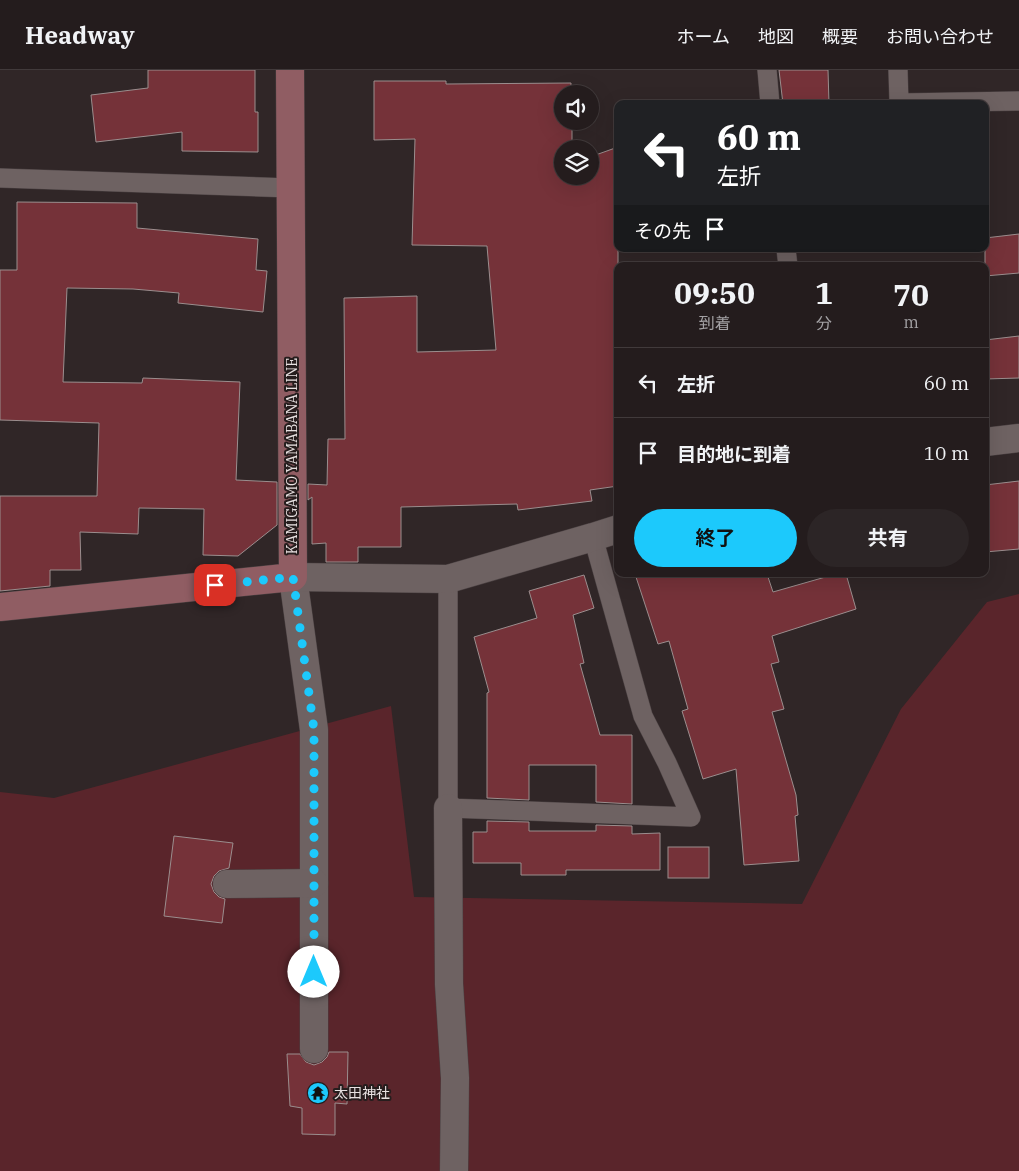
<!DOCTYPE html>
<html lang="ja">
<head>
<meta charset="utf-8">
<style>
	:root { --surface:#241c1d; --page:#2c2526; --text:#f1f3f6; --muted:#a3a1a4; --line:#413a3b; --accent:#1cc9fc }
	body { margin:0; font-family:"IBM Plex Serif","Noto Sans JP",serif; background:var(--page); color:var(--text); height:100vh; display:flex; flex-direction:column; font-size:19px; white-space:nowrap }
	* { box-sizing:border-box; margin:0 }
	p { font-size:16px; color:var(--muted) }
	.icon { flex:none; width:28px; height:28px; fill:none; stroke:currentColor; stroke-width:2; stroke-linecap:round; stroke-linejoin:round }
	.map { position:relative; flex:1; overflow:hidden }
	.panel { position:absolute; left:614px; top:192px; width:375px; height:315px; display:flex; flex-direction:column; background:var(--surface); border-radius:10px; box-shadow:0 5px 20px #0002,0 0 0 1px var(--line) }
	.panel>* { flex:none }
	.top-card { position:absolute; left:614px; top:30px; width:375px; height:152px; border-radius:10px; box-shadow:0 5px 20px #0002,0 0 0 1px var(--line); background:#202124; color:#fff; overflow:hidden }
	.tools { position:absolute; left:554px; top:15px; display:grid; gap:10px }
	.tools a { display:grid; place-items:center; width:45px; height:45px; border-radius:50%; background:var(--surface); box-shadow:0 5px 20px #0002,0 0 0 1px var(--line); font-size:25px }
	.pin { position:absolute; display:grid; place-items:center; width:42px; height:42px; color:#fff; margin:-21px; border-radius:10px; box-shadow:0 2px 8px #0006 }
	.me { position:absolute; width:55px; margin:-28px; rotate:0deg; stroke-linejoin:round; filter:drop-shadow(0 0 4px #0008) }
	.turn { display:flex; align-items:center; gap:18px; height:105px; padding:0 20px; font-size:22px }
	.turn .icon { width:65px; height:65px; stroke-width:2.5 }
	.turn b { display:block; font-size:35px; line-height:42px }
	.then { display:flex; align-items:center; height:48px; padding:0 20px; background:#0003; gap:10px; font-size:19px }
	.eta { display:flex; justify-content:space-evenly; align-items:center; height:85px; text-align:center }
	.eta b { font-size:30px; font-weight:700; line-height:35px }
	.cta { display:flex; gap:10px; margin-top:auto; padding:10px 20px }
	.cta a { flex:1; height:58px; border-radius:30px; background:var(--accent); color:#111; font-size:20px; font-weight:700; line-height:58px; text-align:center }
	.cta a+a { background:var(--page); color:var(--text) }
	ul { padding:0; list-style:none }
	li { display:flex; align-items:center; gap:15px; height:70px; padding:0 20px; border-top:1px solid var(--line) }
	li div { flex:1 }
	li b { display:block; font-size:19px }
	li em { font-style:normal }
	header { display:flex; align-items:center; gap:30px; box-sizing:border-box; height:70px; padding:0 25px; background:var(--surface); border-bottom:1px solid var(--line) }
	header strong { font-size:24px }
	nav { display:flex; gap:28px; margin-inline-start:auto; font-size:18px }
	.map>svg:first-child { display:block }
	.green { fill:#5a252b }
	.building { fill:#753239; stroke:#9b8e8e }
	.lines { fill:none; stroke-linecap:round; stroke-linejoin:round }
	.service-casing { stroke:#4a4142; stroke-width:20 }
	.pedestrian-casing { stroke:#4a4142; stroke-width:29 }
	.minor-casing { stroke:#4a4142; stroke-width:29 }
	.secondary-casing { stroke:#4a4142; stroke-width:29 }
	.service { stroke:#6e6262; stroke-width:19 }
	.pedestrian { stroke:#6e6262; stroke-width:28 }
	.minor { stroke:#6e6262; stroke-width:28 }
	.secondary { stroke:#905d63; stroke-width:28 }
	.route { stroke:#1cc9fc; stroke-width:9; stroke-dasharray:0 16.2 }
	.labels { text-anchor:middle; dominant-baseline:central; stroke-width:4; stroke-linejoin:round; paint-order:stroke }
	.street-label { font-size:14px; fill:#e8e1e1; stroke:#261d1d }
	.poi-label { font-size:14px; fill:#e8e1e1; stroke:#261d1d; text-anchor:start }
</style>
</head>
<body>
<header>
<strong>Headway</strong>
<nav><a>ホーム</a><a>地図</a><a>概要</a><a>お問い合わせ</a></nav>
</header>
<div class="map">
<svg width="1019" height="1101" viewBox="0 0 1019 1101">
	<rect width="100%" height="100%" fill="#302627"/>
	<path class="green" d="M1019 524V1101H0V722L54 728 391 636 414 827 802 834 901 639 987 532Z"/>
	<g class="building">
		<path d="M148 0H255V42H258V82L182 81V62L96 72 91 25 148 18Z"/>
		<path d="M779 0H828L829 34H783Z"/>
		<path d="M374 11H446V14L571 13V24H562V51H572V79H562V106H590V87L618 77V416L590 420 592 431 518 440 517 434 401 437V477H358V492H326V473L312 474V427L308 430V414L327 415 328 369H345L344 228 417 226V282L496 280 487 176 412 175 415 69 374 70Z"/>
		<path d="M17 132 137 133V158L258 169 256 200 267 201 263 242 178 233 179 223 133 219 67 218 63 312 142 313 143 308 240 312 236 410 277 412V455L238 486 203 485 204 439 139 438 138 464 80 462 81 500H50V516L0 521V426H97L99 353 0 350V200H17Z"/>
		<path d="M1019 164V203L985 206V168Z"/>
		<path d="M1019 266V308L985 309V270Z"/>
		<path d="M1019 411V479L985 482V415Z"/>
		<path d="M635 504H767L773 522 836 504H846L856 539 772 566 779 592 771 594 784 639 772 642 796 725 798 745 795 746 799 791 744 795 736 699 703 709 682 641 688 639 669 571 658 574Z"/>
		<path d="M584 505 594 538 573 545 584 593 580 594 600 665H632V734L596 732V695H529V730L487 728V623L489 622 474 567 537 548 529 521Z"/>
		<path d="M487 751 529 752V761H596V755L632 756V764L660 763V800H566V805H521V793H473V762H487Z"/>
		<path d="M174 766 233 773 229 798 219 801 214 806 211 814 214 822 219 827 225 829 222 853 164 846Z"/>
		<rect x="668" y="777" width="41" height="31"/>
		<path d="M329 982H348L347 1034 335 1033V1065L302 1064V1038L290 1036 287 984H300L306 992 314 995 322 992 327 987Z"/>
	</g>
	<g class="lines">
		<g class="service-casing">
			<g id="service">
				<path d="M767 0 770 34"/>
				<path d="M898 0 899 33 1019 31"/>
				<path d="M0 108 291 118"/>
				<path d="M786 179 788 196"/>
				<path d="M448 509V738L691 747 667 693 643 646 593 467"/>
			</g>
		</g>
		<g class="pedestrian-casing">
			<g id="pedestrian">
				<path d="M293 507 314 660V979"/>
				<path d="M227 814 314 813"/>
			</g>
		</g>
		<g class="minor-casing">
			<g id="minor">
				<path d="M985 372 1019 368"/>
				<path d="M293 507 448 509 593 467 618 459"/>
				<path d="M448 738 449 914 455 1008 454 1101"/>
			</g>
		</g>
		<g class="secondary-casing">
			<path id="secondary" d="M0 537 293 507 290 0"/>
		</g>
		<use href="#service" class="service"/>
		<use href="#pedestrian" class="pedestrian"/>
		<use href="#minor" class="minor"/>
		<use href="#secondary" class="secondary"/>
	</g>
	<g class="lines">
		<path class="route" d="M215 515 293 507 314 660V902"/>
	</g>
	<defs>
		<g id="temple-disc" transform="scale(1.125)"><circle r="9.5" fill="#1cc9fc" stroke="#261d1d"/><path d="M0-6L5-2H3V0L6.5 2.5H4V6H1.5V3h-3V6H-4V2.5H-6.5L-3 0V-2H-5Z" fill="#111"/></g>
	</defs>
	<g fill-rule="evenodd">
		<use href="#temple-disc" x="318" y="1023"/>
	</g>
	<g class="labels">
		<g class="street-label">
			<text transform="translate(292 386) rotate(-90)">KAMIGAMO YAMABANA LINE</text>
		</g>
		<g class="poi-label">
			<text x="334" y="1023">太田神社</text>
		</g>
	</g>
</svg>
<div class="tools">
<a><svg class="icon" aria-label="sound" viewBox="0 0 24 24"><path d="M4 9h4l5-4v14l-5-4H4zM17 9q2 3 0 6"/></svg></a>
<a><svg class="icon" aria-label="layers" viewBox="0 0 24 24"><path d="M12 4l9 5-9 5-9-5zM3 14l9 5 9-5"/></svg></a>
</div>
<div class="pin" style="left:215px;top:515px;background:#d93025"><svg class="icon" aria-label="arrive" viewBox="0 0 24 24"><path d="M6 21V4h12l-3 4 3 4H6"/></svg></div>
<svg class="me" style="left:314px;top:902px" viewBox="-20 -20 40 40"><circle r="19" fill="#fff"/><path d="M0-13L10 11 0 6-10 11z" fill="#1cc9fc"/></svg>
<div class="top-card">
<div class="turn"><svg class="icon" aria-label="left" viewBox="0 0 24 24"><path d="M17 20v-9H6M10 6l-5 5 5 5"/></svg><div><b>60 m</b>左折</div></div>
<div class="then">その先<svg class="icon" aria-label="arrive" viewBox="0 0 24 24"><path d="M6 21V4h12l-3 4 3 4H6"/></svg></div>
</div>
<section class="panel">
<div class="eta">
<div><b>09:50</b><p>到着</p></div>
<div><b>1</b><p>分</p></div>
<div><b>70</b><p>m</p></div>
</div>
<ul>
<li><svg class="icon" aria-label="left" viewBox="0 0 24 24"><path d="M17 20v-9H6M10 6l-5 5 5 5"/></svg><div><b>左折</b></div><em>60 m</em></li>
<li><svg class="icon" aria-label="arrive" viewBox="0 0 24 24"><path d="M6 21V4h12l-3 4 3 4H6"/></svg><div><b>目的地に到着</b></div><em>10 m</em></li>
</ul>
<div class="cta"><a>終了</a><a>共有</a></div>
</section>
</div>
</body>
</html>
